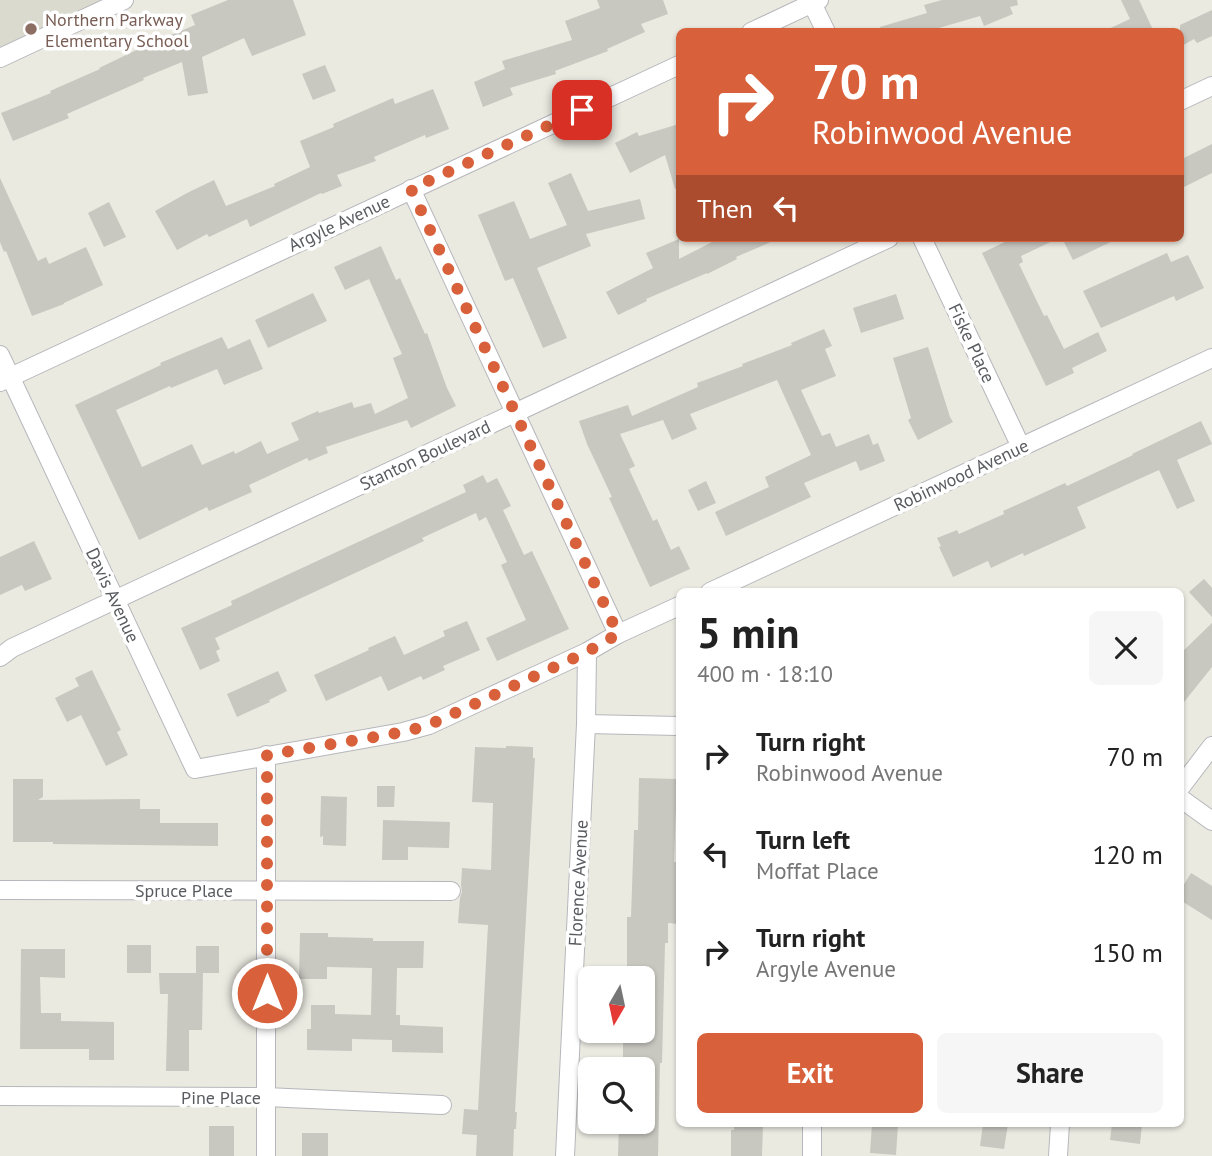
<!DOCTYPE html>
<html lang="en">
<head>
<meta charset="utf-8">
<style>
	:root { --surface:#fff; --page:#f6f6f6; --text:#222; --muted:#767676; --accent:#d8603a }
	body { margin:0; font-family:"PT Sans",sans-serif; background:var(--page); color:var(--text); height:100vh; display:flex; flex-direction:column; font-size:26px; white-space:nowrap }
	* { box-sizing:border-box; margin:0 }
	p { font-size:23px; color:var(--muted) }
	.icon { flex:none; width:38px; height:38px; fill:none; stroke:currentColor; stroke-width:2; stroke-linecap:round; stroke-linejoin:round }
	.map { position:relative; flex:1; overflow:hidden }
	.details { position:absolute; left:676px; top:588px; width:508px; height:539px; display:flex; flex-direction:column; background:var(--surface); border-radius:10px; box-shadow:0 2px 5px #0004 }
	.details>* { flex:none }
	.hud { position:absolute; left:676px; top:28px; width:508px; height:214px; border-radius:10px; box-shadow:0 2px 5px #0004; background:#d8603a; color:#fff; overflow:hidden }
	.needle { width:46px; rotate:189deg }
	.fabs { position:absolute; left:578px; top:966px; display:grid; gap:14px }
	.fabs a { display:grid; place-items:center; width:77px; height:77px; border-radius:10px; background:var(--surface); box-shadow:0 2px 5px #0004; font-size:35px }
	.pin { position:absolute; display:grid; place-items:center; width:60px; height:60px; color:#fff; margin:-30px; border-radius:14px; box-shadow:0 4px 10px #0006 }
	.me { position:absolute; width:77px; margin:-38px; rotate:0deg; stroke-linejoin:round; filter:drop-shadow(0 0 5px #0008) }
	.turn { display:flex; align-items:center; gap:24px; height:147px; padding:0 21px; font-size:32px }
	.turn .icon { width:91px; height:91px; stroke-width:2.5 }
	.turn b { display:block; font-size:49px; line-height:60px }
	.then { display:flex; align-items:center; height:66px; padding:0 21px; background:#0003; gap:14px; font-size:26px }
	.round { display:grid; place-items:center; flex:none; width:74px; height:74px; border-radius:10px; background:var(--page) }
	.overview { display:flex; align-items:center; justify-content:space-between; height:119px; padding:0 21px }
	h1 { font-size:42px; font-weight:700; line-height:52px }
	.primary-button { display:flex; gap:14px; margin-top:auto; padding:14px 21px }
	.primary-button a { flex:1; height:80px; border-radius:10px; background:var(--accent); color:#fff; font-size:28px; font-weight:700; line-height:80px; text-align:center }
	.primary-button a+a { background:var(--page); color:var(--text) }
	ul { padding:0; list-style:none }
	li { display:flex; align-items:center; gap:21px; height:98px; padding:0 21px }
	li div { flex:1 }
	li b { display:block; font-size:26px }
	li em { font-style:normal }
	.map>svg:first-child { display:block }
	.education { fill:#dbdacf }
	.building { fill:#c8c7c0 }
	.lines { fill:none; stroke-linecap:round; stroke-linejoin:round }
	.street-casing { stroke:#b6b7bc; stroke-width:20 }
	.street { stroke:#fff; stroke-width:18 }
	.route { stroke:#d8603a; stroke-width:12; stroke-dasharray:0 21.6 }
	.education-dot { fill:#8d6e63; stroke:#fff; stroke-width:2.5 }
	.labels { text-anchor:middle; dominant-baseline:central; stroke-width:7; stroke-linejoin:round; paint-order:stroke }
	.education-label { font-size:18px; fill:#785e54; stroke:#fff; text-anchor:start }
	.street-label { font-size:18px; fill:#595b60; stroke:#fff }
</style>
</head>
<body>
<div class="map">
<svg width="1212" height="1156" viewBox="0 0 1212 1156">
	<rect width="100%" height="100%" fill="#ebeae1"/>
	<path class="education" d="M0 0H124L0 58Z"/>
	<g class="building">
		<path d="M228 0H293L306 35 252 56 244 38 202 57 208 93 188 96 182 62 143 78 144 80 67 114 69 118 13 141 1 113 51 93 50 91 100 69 99 68 149 44 195 25 191 15Z"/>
		<path d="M597 0H663L668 14 641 24 645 32 607 49 608 51 555 71 556 74 510 88 513 95 483 107 474 82 505 69 502 61 572 40 565 21 600 8Z"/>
		<path d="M942 0H1017L1018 5 1010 7 1013 14 984 26 980 16 925 32H881L880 27 927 13 924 5Z"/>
		<path d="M1121 0H1139L1154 32H1102L1130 19Z"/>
		<path d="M1212 10V36L1197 43 1194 39 1180 47V25Z"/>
		<path d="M325 65 336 91 313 100 302 74Z"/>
		<path d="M433 89 449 129 426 138 425 135 374 157 376 161 337 175 342 186 322 194 321 193 250 227 247 219 209 237 207 234 177 250 155 211 187 193 214 180 226 206 275 186 274 184 310 167 300 141 334 127 333 124 393 98 395 104Z"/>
		<path d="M679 124V188L675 189 665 155 630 173 615 143 637 132 639 136Z"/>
		<path d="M1212 144V173L1180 189V160Z"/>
		<path d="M571 173 588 211 640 199 645 219 586 234 591 246 537 268 567 338 543 348 513 278 505 281 478 215 514 201 530 239 567 225 548 183Z"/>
		<path d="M0 178 38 261 46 257 49 264 86 247 103 285 64 303V304L32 316 6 251 4 252 0 242Z"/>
		<path d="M109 202 126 237 104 247 88 213Z"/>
		<path d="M720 238H780L736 257 737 259 707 274V273L646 299 647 301 618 315 606 292 653 268 646 253 679 239V259Z"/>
		<path d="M1013 238H1059L1021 256 1023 262 1019 264 1044 316 1047 315 1064 349 1098 332 1107 351 1072 368 1074 373 1046 386 982 253Z"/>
		<path d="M1062 238H1119L1073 260Z"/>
		<path d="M381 246 396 280 400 278 425 334 427 333 447 388 456 406 411 428 407 420 326 447 328 453 309 461 307 458 249 485 252 492 209 511 207 507 139 540 75 405 161 365 160 363 222 337 228 349 250 339 263 369 224 385 217 369 171 388 170 386 116 410 142 467 192 444 202 465 234 451 235 454 261 441 267 454 299 440 291 423 318 411 319 413 352 402 354 408 371 403 375 414 408 398 393 358 402 354 369 279 345 290 334 267Z"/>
		<path d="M1167 253 1171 262 1188 255 1204 288 1176 301 1174 296 1101 328 1083 291Z"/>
		<path d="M313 293 327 321 268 348 255 320Z"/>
		<path d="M896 294 904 319 861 333 853 308Z"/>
		<path d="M824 329 832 346 825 349 836 376 801 390 822 436 830 433 836 447 869 434 873 445 878 443 885 461 860 471 856 461 804 483 811 497 726 536 715 512 769 487 765 477 811 455 777 380 690 414 697 429 672 440 663 420 620 434 635 466 629 469 653 521 657 519 671 550 679 546 690 569 650 587 609 498 612 497 587 444 579 421 628 405 632 416 698 387 697 383 743 366 742 364 792 345 791 343Z"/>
		<path d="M928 347 950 417 953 422 918 440 908 420 911 418 893 358Z"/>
		<path d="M1201 421 1212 444 1177 460 1195 501 1177 509 1159 470 1077 507 1086 528 1024 556 1023 553 991 568 988 561 953 577 939 547 941 546 937 538 957 530 959 534 1004 514 1003 511 1065 483 1067 486 1133 455 1132 454Z"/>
		<path d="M483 475 487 483 497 478 511 506 503 510 524 555 532 551 569 629 497 661 486 638 526 620 501 565 507 562 486 517 479 521 476 513 422 538 424 541 215 638 220 649 216 651 220 661 200 670 181 628 232 605 231 601 466 492 463 485Z"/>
		<path d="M706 481 716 503 698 511 688 490Z"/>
		<path d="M34 541 52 579 25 591 22 585 0 595V557Z"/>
		<path d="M1204 579 1212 588V617L1189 592Z"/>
		<path d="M467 621 480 650 443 666 445 670 423 680 421 676 388 691 381 676 326 701 314 675 369 650 368 648 395 636 404 655 445 636 443 631Z"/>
		<path d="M1212 623V667L1180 707V654Z"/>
		<path d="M92 670 121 730 117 732 128 755 106 766 81 715 67 722 55 698 79 686 75 678Z"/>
		<path d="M278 671 287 691 269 700 270 702 237 717 227 694Z"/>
		<path d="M506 746 533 747V758H535L515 1112H517L516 1129H514L513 1156H476L477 1135 462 1134 464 1109 478 1110 488 925 458 923 460 898 462 892 461 885 462 868 491 870 493 803 472 802 475 747 506 748Z"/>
		<path d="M639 778 677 779 674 862H679V924L668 923V943H665L662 1063H660L658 1156H618L619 1122H642V1063L623 1062V1037H642V978H627V917H631L634 830H638Z"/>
		<path d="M13 779H43V797L38 800 140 799V809H160V823H218V846L53 844V842H13Z"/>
		<path d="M377 786H395L394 807H377Z"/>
		<path d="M321 796 347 797 346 846 323 845V836L320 837Z"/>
		<path d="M383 820 450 822 449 848 408 847V860H382Z"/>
		<path d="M1191 873 1212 886V920L1180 900V891Z"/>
		<path d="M300 933H328V937L373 938V941H424L423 968H397L396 1015H400V1025L443 1027V1053L392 1052V1040L352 1039V1051L307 1050V1029H311V1005H335V1014L371 1015 372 968 327 967V979H299Z"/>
		<rect x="127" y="945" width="24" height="28"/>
		<rect x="196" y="946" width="23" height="27"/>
		<path d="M21 949H65V978L40 977 41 1013H61V1021L114 1022V1060H89V1049H20Z"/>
		<path d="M159 973H203L202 1030H189V1071H166L168 994H160Z"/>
		<path d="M734 1124H763L762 1156H731V1130H734Z"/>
		<path d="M872 1124H898L896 1155 870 1153Z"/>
		<path d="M983 1124H1008L1004 1149 980 1146Z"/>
		<path d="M1112 1124H1142L1140 1144 1110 1140Z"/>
		<rect x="209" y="1126" width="25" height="30"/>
		<rect x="302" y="1133" width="26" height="23"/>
	</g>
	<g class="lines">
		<g class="street-casing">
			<g id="street">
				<path d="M812 3 826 32"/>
				<path d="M751 32 819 0"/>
				<path d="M0 58 124 0"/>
				<path d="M1180 101 1212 86"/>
				<path d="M411 189 618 634"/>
				<path d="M922 238 1021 447"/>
				<path d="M0 355 195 769 403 732 429 725 587 652 618 634 679 606"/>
				<path d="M0 382 679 65"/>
				<path d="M710 592 1212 358"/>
				<path d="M0 657 12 648 889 238"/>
				<path d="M586 724 679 726"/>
				<path d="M1180 788 1212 746"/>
				<path d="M1180 798 1212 821"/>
				<path d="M0 890 451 891"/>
				<path d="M0 1096 266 1097 442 1105"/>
				<path d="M266 1156V755"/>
				<path d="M565 1156 586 724 587 652"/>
				<path d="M812 1156V1124"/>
				<path d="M1058 1156 1060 1124"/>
			</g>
		</g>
		<use href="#street" class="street"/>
	</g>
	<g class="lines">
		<path class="route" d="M267 993V755L404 732 429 725 587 652 618 634 411 189 582 110"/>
	</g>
	<circle class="education-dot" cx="31" cy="29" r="7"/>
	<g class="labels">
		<g class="education-label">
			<text x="45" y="19">Northern Parkway<tspan x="45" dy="21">Elementary School</tspan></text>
		</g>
		<g class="street-label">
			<text transform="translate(339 223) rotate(-25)">Argyle Avenue</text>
			<text transform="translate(972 343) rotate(65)">Fiske Place</text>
			<text transform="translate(425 455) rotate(-25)">Stanton Boulevard</text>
			<text transform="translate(961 475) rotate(-25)">Robinwood Avenue</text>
			<text transform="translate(113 595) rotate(65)">Davis Avenue</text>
			<text transform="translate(578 883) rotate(-87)">Florence Avenue</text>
			<text x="184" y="890">Spruce Place</text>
			<text x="221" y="1097">Pine Place</text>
		</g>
	</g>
</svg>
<div class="fabs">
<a><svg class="needle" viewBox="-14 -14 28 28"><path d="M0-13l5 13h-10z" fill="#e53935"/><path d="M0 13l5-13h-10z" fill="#767676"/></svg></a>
<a><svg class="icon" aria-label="search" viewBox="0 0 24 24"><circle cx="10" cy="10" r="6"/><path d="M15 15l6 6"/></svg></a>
</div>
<div class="pin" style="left:582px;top:110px;background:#d93025"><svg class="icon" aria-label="arrive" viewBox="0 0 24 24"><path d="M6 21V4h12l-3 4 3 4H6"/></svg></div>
<svg class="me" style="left:267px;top:993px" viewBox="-20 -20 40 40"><circle r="17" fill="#d8603a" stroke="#fff" stroke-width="3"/><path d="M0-11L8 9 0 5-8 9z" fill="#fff"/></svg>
<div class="hud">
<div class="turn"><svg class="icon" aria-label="right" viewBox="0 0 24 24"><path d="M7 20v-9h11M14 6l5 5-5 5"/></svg><div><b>70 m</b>Robinwood Avenue</div></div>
<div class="then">Then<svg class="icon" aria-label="left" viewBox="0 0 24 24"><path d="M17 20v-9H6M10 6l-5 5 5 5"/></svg></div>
</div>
<section class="details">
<div class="overview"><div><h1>5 min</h1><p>400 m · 18:10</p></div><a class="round"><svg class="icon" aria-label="close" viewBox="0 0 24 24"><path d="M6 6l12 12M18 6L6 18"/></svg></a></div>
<ul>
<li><svg class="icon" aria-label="right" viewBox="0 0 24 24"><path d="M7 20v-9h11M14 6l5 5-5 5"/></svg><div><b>Turn right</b><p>Robinwood Avenue</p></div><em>70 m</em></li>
<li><svg class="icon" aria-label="left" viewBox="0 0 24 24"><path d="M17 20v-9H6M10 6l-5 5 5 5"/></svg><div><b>Turn left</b><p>Moffat Place</p></div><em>120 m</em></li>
<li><svg class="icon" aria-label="right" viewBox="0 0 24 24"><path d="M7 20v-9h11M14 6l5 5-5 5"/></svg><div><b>Turn right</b><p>Argyle Avenue</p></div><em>150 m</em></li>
</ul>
<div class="primary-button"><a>Exit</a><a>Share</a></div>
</section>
</div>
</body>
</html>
